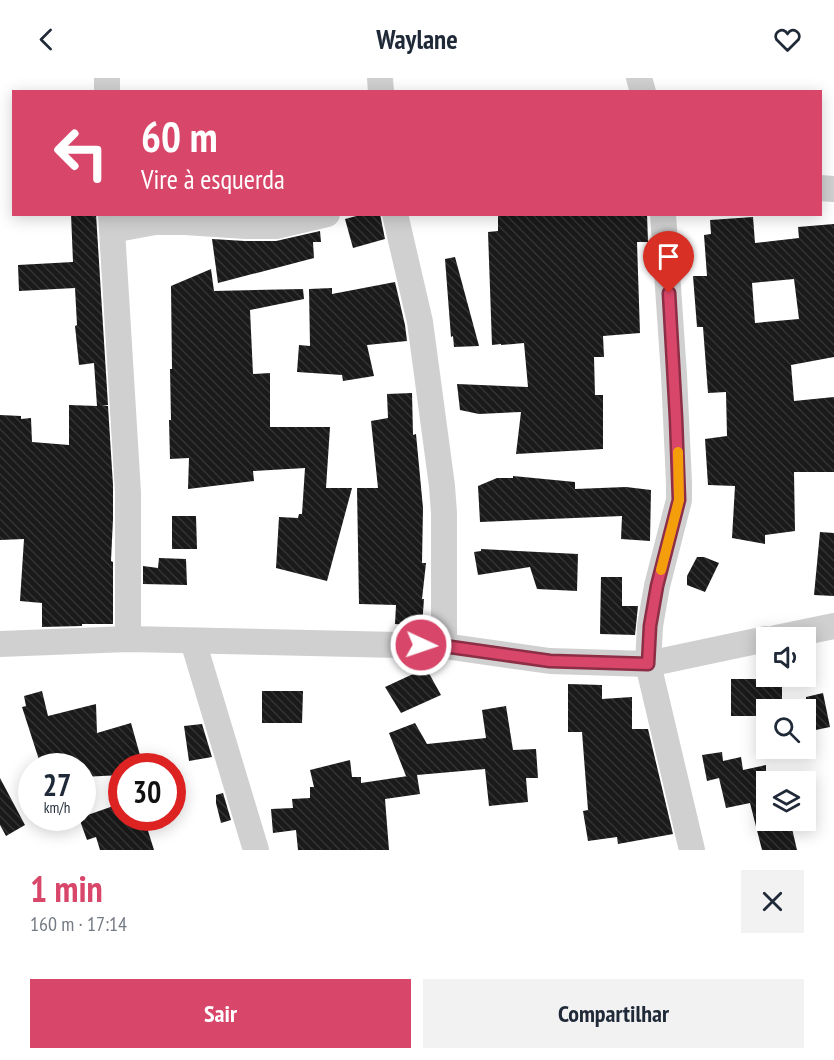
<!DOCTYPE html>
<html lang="pt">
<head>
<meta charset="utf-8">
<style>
	:root { --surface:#fff; --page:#f2f2f3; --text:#1f2937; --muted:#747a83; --accent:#d8466a }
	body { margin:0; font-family:"PT Sans Narrow",sans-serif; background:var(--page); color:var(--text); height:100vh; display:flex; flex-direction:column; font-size:22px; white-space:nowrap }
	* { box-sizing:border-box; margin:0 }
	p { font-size:20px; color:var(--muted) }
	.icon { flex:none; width:33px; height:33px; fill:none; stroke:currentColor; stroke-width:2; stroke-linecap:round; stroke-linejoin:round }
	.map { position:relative; height:772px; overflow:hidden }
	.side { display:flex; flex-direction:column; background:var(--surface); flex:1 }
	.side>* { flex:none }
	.banner { position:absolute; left:12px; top:12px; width:810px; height:126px; border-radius:0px; box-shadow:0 3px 15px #0003; background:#d8466a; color:#fff; overflow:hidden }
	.tools { position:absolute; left:756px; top:549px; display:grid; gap:12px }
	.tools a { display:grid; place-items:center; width:60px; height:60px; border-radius:0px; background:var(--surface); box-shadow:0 3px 15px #0003; font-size:30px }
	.speed { position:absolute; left:18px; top:675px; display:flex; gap:12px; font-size:30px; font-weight:700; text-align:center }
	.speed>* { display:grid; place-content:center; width:78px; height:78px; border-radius:50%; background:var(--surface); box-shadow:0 3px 15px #0003; line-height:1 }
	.speed small { font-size:15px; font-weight:400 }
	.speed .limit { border:9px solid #d22; background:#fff; color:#111 }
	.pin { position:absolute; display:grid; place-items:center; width:51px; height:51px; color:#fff; margin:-62px -26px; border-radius:50% 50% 50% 0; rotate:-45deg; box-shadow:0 0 6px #0007 }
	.pin .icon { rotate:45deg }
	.me { position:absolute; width:66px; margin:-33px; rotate:93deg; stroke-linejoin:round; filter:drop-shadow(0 0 4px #0008) }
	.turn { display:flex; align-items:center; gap:21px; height:126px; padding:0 30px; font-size:27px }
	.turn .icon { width:78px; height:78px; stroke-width:2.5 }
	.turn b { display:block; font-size:42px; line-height:51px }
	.round { display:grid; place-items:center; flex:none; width:63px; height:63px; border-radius:0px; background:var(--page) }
	.head { display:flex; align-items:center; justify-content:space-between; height:102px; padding:0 30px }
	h1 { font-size:36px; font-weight:800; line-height:45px; color:var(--accent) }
	.action { display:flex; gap:12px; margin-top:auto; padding:12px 30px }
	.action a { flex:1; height:69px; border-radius:0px; background:var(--accent); color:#fff; font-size:24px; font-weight:800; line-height:69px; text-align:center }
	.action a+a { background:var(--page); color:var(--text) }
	header { display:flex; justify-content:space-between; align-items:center; height:78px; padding:0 30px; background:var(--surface); font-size:27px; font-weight:800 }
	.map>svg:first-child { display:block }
	.building { fill:url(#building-back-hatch); fill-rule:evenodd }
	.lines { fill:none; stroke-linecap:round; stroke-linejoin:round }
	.minor { stroke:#d0d0d0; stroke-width:26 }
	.route-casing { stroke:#8c2e45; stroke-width:15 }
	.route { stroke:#d8466a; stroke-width:10 }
	.slow { stroke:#f59e0b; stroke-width:10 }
</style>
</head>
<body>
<header><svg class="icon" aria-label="back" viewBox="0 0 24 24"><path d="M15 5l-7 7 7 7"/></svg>Waylane<svg class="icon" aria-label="heart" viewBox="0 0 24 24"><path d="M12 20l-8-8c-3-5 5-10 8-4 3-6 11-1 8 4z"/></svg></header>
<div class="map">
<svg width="834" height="772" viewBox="0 0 834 772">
	<defs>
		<pattern id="building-back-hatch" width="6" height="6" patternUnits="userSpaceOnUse" patternTransform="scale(1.5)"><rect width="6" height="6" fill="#1a1a1a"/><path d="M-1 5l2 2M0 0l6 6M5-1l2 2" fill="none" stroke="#333"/></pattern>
	</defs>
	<rect width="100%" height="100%" fill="#fff"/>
	<g class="building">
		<path d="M71 136H96L108 327 102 328H108L113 407V441L111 483 113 484V546H82V548L42 549V525L20 523 24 461 0 462V337L21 338V341L31 340 32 364 69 367V327L97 328 94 285 79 287 75 248 77 247 75 210 19 213 18 187 73 184Z"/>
		<path d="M364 136H380L385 161 353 170 345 141Z"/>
		<path d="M518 136H647L648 164H637L640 255 603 258 604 279H594L595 317H603V371L516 376 521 334 479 336 460 332 457 306 528 309 524 265 501 267V266L492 267 488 154 498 153V137Z"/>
		<path d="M753 139 755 165 799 160 798 149 834 146V279L791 287 794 323 834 319V394H794L795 453 765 457V466L732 460 735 408 708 407 705 361 727 358 726 314 708 315 703 249H697L693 198H707L704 157 711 156 710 142ZM794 201 799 241 755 245 752 205Z"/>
		<path d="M320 153 321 164H313L314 180 218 205 212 161 245 163H276Z"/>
		<path d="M455 179 479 268 454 269 453 258 451 259 445 181Z"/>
		<path d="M211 191 214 213 303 211 304 221 250 232 253 296 270 295V349H330L326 410H352L327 503 276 490 279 439 298 440 299 436H302L305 390 253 393 254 403 188 411 189 380 170 381 169 342H171L170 291H172L171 208Z"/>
		<path d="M395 204 405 247 407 263 367 267 374 298 343 303 342 297 297 294 299 267 310 268 309 211 332 210V216Z"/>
		<path d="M412 315 413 357 416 356 423 430 422 485H426L422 521H424L422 548 395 546 396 527 359 526 357 410H378L371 343 388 340 387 316Z"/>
		<path d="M513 398 575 404V411L626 409 651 412 650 463 621 461 622 438 480 444 478 408 497 400H513Z"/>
		<path d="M172 438H196L197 471H172Z"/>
		<path d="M820 454 834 455V518L814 517Z"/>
		<path d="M481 471 578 476 577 513 537 511 530 489 478 497 474 474 481 473Z"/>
		<path d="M697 479H704L719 485 705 514 687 507V498Z"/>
		<path d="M159 480 186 481 187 507 143 506V488L158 490Z"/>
		<path d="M601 499H622V528H638L635 557 600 556Z"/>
		<path d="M426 590 441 617 401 635 385 609Z"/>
		<path d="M731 601H782V632H766V638H731Z"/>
		<path d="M568 606 602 607V621L632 619V651H648L673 756 618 766 617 759 588 763 583 733 588 732 582 654H568Z"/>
		<path d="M42 613 48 638 96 626 97 655 131 645 143 688H122V697L82 699V688H41L22 629 26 628 24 618Z"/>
		<path d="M262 613H303L302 645H262Z"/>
		<path d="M823 615 830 649 806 654V619Z"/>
		<path d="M506 628 513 672 536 671 538 700H526L528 724 489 728 485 691 417 697 420 716 385 721 389 772H298L296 752 273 755 271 731 293 730 292 721 310 720V709H314L310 692 350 682 352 699H361V705L408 698H406L389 655 415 645 427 666 486 660 482 632Z"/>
		<path d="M202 646 212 679 189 683 184 648Z"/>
		<path d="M722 674 723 683 741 679 743 692 766 687V742H790L797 772H762L750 725 726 730 719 700 707 703 702 677Z"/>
		<path d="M0 700 25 747 6 758 0 747Z"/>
		<path d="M223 715 231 742 221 745 216 725V717Z"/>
		<path d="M122 725V740H144L154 772H100L96 759 87 762 79 740Z"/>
	</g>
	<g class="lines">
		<g class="minor">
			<path d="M380 0 381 14"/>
			<path d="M639 0 643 14"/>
			<path d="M107 14V0"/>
			<path d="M820 110 834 111"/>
			<path d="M111 136 128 414V561"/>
			<path d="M395 136 420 244 442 408 444 435V568"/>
			<path d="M663 136 674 297 679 405V422L657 508 650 548 648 586 692 772"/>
			<path d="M112 152 155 144H185L246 148H276L327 136"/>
			<path d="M776 560 834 548"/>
			<path d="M193 563 256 772"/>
			<path d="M0 566 128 561 444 568 550 583 648 586 766 561"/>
		</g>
	</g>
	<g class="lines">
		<g class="route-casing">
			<path id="route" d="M421 567 444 568 550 583 648 586 650 548 657 508 679 422 676 340 669 215"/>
		</g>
		<use href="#route" class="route"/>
		<path class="slow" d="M661 492 679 422 678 374"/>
	</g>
</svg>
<div class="tools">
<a><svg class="icon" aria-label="sound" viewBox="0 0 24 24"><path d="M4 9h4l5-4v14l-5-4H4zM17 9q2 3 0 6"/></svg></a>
<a><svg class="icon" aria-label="search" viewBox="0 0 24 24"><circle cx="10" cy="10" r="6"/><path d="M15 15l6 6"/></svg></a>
<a><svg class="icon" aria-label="layers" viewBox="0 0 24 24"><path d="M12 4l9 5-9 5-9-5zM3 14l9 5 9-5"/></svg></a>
</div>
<div class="speed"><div>27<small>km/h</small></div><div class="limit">30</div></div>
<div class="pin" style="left:669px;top:215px;background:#d93025"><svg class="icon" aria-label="arrive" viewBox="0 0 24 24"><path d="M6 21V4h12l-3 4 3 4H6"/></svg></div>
<svg class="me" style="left:421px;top:567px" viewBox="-20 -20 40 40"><circle r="17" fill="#d8466a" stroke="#fff" stroke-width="3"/><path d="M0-11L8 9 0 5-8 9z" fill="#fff"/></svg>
<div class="banner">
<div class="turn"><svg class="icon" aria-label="left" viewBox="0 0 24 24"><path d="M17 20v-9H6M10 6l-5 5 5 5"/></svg><div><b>60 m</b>Vire à esquerda</div></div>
</div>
</div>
<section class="side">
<div class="head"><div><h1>1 min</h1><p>160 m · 17:14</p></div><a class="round"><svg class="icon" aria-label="close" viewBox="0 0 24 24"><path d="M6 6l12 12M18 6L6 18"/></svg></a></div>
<div class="action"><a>Sair</a><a>Compartilhar</a></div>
</section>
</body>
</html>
